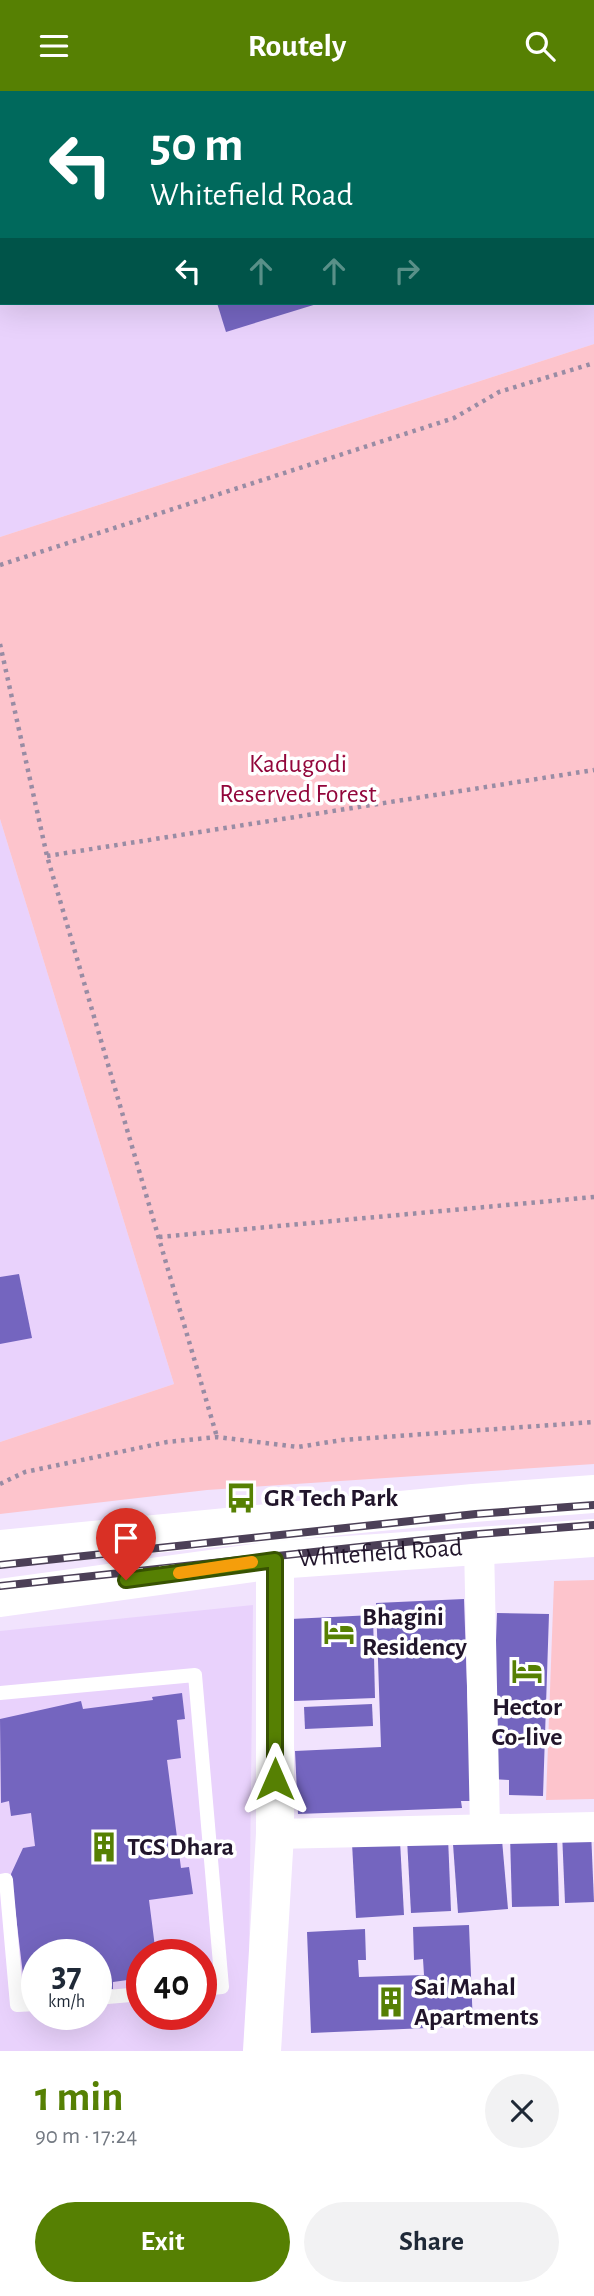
<!DOCTYPE html>
<html lang="en">
<head>
<meta charset="utf-8">
<style>
	:root { --surface:#fff; --page:#f2f2f3; --text:#1f2937; --muted:#747a83; --accent:#568003 }
	body { margin:0; font-family:"Alegreya Sans",sans-serif; background:var(--page); color:var(--text); height:100vh; display:flex; flex-direction:column; font-size:26px; white-space:nowrap }
	* { box-sizing:border-box; margin:0 }
	p { font-size:23px; color:var(--muted) }
	.icon { flex:none; width:38px; height:38px; fill:none; stroke:currentColor; stroke-width:2; stroke-linecap:round; stroke-linejoin:round }
	.map { position:relative; height:1960px; overflow:hidden }
	.side { display:flex; flex-direction:column; background:var(--surface); flex:1 }
	.side>* { flex:none }
	.hud { position:absolute; left:0px; top:0px; width:595px; height:214px; box-shadow:0 7px 28px #0002; background:#00695c; color:#fff; overflow:hidden }
	.speed { position:absolute; left:21px; top:1848px; display:flex; gap:14px; font-size:35px; font-weight:700; text-align:center }
	.speed>* { display:grid; place-content:center; width:91px; height:91px; border-radius:50%; background:var(--surface); box-shadow:0 7px 28px #0002; line-height:1 }
	.speed small { font-size:18px; font-weight:400 }
	.speed .limit { border:10px solid #d22; background:#fff; color:#111 }
	.pin { position:absolute; display:grid; place-items:center; width:60px; height:60px; color:#fff; margin:-72px -30px; border-radius:50% 50% 50% 0; rotate:-45deg; box-shadow:0 0 7px #0007 }
	.pin .icon { rotate:45deg }
	.me { position:absolute; width:77px; margin:-38px; rotate:0deg; stroke-linejoin:round; filter:drop-shadow(0 0 5px #0008) }
	.turn { display:flex; align-items:center; gap:24px; height:147px; padding:0 35px; font-size:32px }
	.turn .icon { width:91px; height:91px; stroke-width:2.5 }
	.turn b { display:block; font-size:49px; line-height:60px }
	.lanes { display:flex; align-items:center; height:66px; padding:0 35px; background:#0003; justify-content:center; gap:35px; direction:ltr }
	.lanes .off { opacity:.35 }
	.round { display:grid; place-items:center; flex:none; width:74px; height:74px; border-radius:37px; background:var(--page) }
	.headline { display:flex; align-items:center; justify-content:space-between; height:119px; padding:0 35px }
	h1 { font-size:42px; font-weight:700; line-height:52px; color:var(--accent) }
	.button { display:flex; gap:14px; margin-top:auto; padding:14px 35px }
	.button a { flex:1; height:80px; border-radius:42px; background:var(--accent); color:#fff; font-size:28px; font-weight:700; line-height:80px; text-align:center }
	.button a+a { background:var(--page); color:var(--text) }
	header { display:flex; justify-content:space-between; align-items:center; height:91px; padding:0 35px; background:var(--accent); color:#fff; font-size:32px; font-weight:700 }
	.map>svg:first-child { display:block }
	.built { fill:#e9d2fc; fill-rule:evenodd }
	.green { fill:#fdc4cc }
	.building { fill:#7465bf }
	.lines { fill:none; stroke-linecap:round; stroke-linejoin:round }
	.path { stroke:#998ca4; stroke-width:4.5; stroke-dasharray:3.5 5; stroke-linecap:butt }
	.lane { stroke:#fff; stroke-width:14 }
	.street { stroke:#fff; stroke-width:30 }
	.secondary { stroke:#fff; stroke-width:38 }
	.primary { stroke:#fff; stroke-width:38 }
	.rail-casing { stroke:#4c4057; stroke-width:8 }
	.rail { stroke:#fff; stroke-width:5; stroke-dasharray:16; stroke-linecap:butt }
	.route-casing { stroke:#385302; stroke-width:18 }
	.route { stroke:#568003; stroke-width:12 }
	.slow { stroke:#f59e0b; stroke-width:12 }
	.labels { text-anchor:middle; dominant-baseline:central; stroke-width:7; stroke-linejoin:round; paint-order:stroke }
	.park-label { font-size:26px; fill:#92063b; stroke:#fff }
	.poi-label { font-size:26px; font-weight:bold; fill:#21152b; stroke:#fff; text-anchor:start }
	.street-label { font-size:26px; fill:#21152b; stroke:#fff }
</style>
</head>
<body>
<header><svg class="icon" aria-label="menu" viewBox="0 0 24 24"><path d="M4 6h16M4 12h16M4 18h16"/></svg>Routely<svg class="icon" aria-label="search" viewBox="0 0 24 24"><circle cx="10" cy="10" r="6"/><path d="M15 15l6 6"/></svg></header>
<div class="map">
<svg width="594" height="1960" viewBox="0 0 594 1960">
	<rect width="100%" height="100%" fill="#f1e3fd"/>
	<g class="built">
		<path d="M0 0H594V253L0 446ZM2 2H593V212H2Z"/>
		<path d="M0 728 174 1293 0 1351Z"/>
		<path d="M253 1514 248 1960H0V1540ZM37 1864H96V1923H37ZM142 1864H201V1923H142Z"/>
	</g>
	<g class="green">
		<path d="M594 253V1373L207 1399 0 1423V1351L174 1293 0 728V446Z"/>
		<path d="M594 1489V1708L546 1709 554 1490Z"/>
	</g>
	<g class="building">
		<path d="M217 212H320L226 241Z"/>
		<path d="M19 1183 32 1247 0 1253V1186Z"/>
		<path d="M464 1508 471 1710H461L462 1717 298 1723 295 1660 381 1656 376 1512Z"/>
		<path d="M497 1522 549 1523 543 1705 509 1704V1689L491 1688Z"/>
		<path d="M373 1524 375 1607 294 1610 291 1528Z"/>
		<path d="M182 1602 185 1628 177 1629 181 1667 167 1669 181 1777 189 1776 193 1803 149 1809 156 1864H142V1887L113 1891V1898L96 1900V1864H37V1908L26 1909 11 1783 23 1757 35 1755 31 1722 11 1725 9 1710 1 1712 0 1628 81 1610 83 1618 153 1609 152 1606Z"/>
		<path d="M372 1613 373 1635 305 1638 304 1616Z"/>
		<path d="M591 1740 594 1811 565 1812 562 1741Z"/>
		<path d="M557 1743 559 1815 512 1816 510 1745Z"/>
		<path d="M448 1746 451 1820 411 1822 407 1748Z"/>
		<path d="M502 1749 508 1818 458 1822 453 1753Z"/>
		<path d="M400 1750 404 1824 356 1827 352 1752Z"/>
		<path d="M469 1834 473 1935 311 1942 307 1841 365 1838 366 1869H358L359 1886 424 1884 423 1868 414 1869 413 1836Z"/>
	</g>
	<g class="lines">
		<g class="path">
			<path d="M0 474 454 327 499 301 594 272"/>
			<path d="M0 553 47 765 217 1346"/>
			<path d="M47 765 594 679"/>
			<path d="M159 1146 594 1106"/>
			<path d="M0 1393 25 1381 167 1351 217 1346 298 1356 342 1349 594 1331"/>
		</g>
		<g class="lane">
			<path d="M0 1602 195 1584 222 1896 201 1898"/>
			<path d="M0 1790 6 1789 17 1914 37 1913"/>
			<path d="M96 1907 142 1903"/>
		</g>
		<g class="street">
			<path d="M479 1454 485 1738"/>
			<path d="M275 1743 594 1736"/>
		</g>
		<path class="secondary" d="M262 1960 275 1743V1469"/>
		<g class="primary">
			<path d="M0 1458 473 1412 594 1403"/>
			<path id="s1" d="M0 1507 275 1469 594 1447"/>
		</g>
		<g class="rail-casing">
			<g id="rail">
				<path d="M0 1474 476 1423 594 1414"/>
				<path d="M0 1495 479 1443 594 1434"/>
			</g>
		</g>
		<use href="#rail" class="rail"/>
	</g>
	<g class="lines">
		<g class="route-casing">
			<path id="route" d="M126 1489 275 1469V1688"/>
		</g>
		<use href="#route" class="route"/>
		<path class="slow" d="M179 1482 252 1471"/>
	</g>
	<defs>
		<g id="bus-bare" transform="scale(2.415)"><path d="M-5-6H5V4H4V6H2V4H-2V6H-4V4H-5ZM-3.5-4V0h7V-4ZM-3.5 1.2v1.5H-2V1.2ZM2 1.2v1.5H3.5V1.2Z" fill="#568003" stroke="#fff" stroke-width="2.5" paint-order="stroke"/></g>
		<g id="hotel-bare" transform="scale(2.415)"><path d="M-6-4.5h1.5V1H6V5H4.5V3h-9V5H-6ZM-4 0a1.8 1.8 0 1 1 3.6 0ZM.5 0V-2.5h3Q6-2.5 6 0Z" fill="#568003" stroke="#fff" stroke-width="2.5" paint-order="stroke"/></g>
		<g id="building-bare" transform="scale(2.415)"><path d="M-4-6H4V6H1V3H-1V6H-4ZM-2.5-4.3h1.7v1.8h-1.7ZM.8-4.3h1.7v1.8H.8ZM-2.5-1h1.7V.8h-1.7ZM.8-1h1.7V.8H.8Z" fill="#568003" stroke="#fff" stroke-width="2.5" paint-order="stroke"/></g>
	</defs>
	<g fill-rule="evenodd">
		<use href="#bus-bare" x="241" y="1407"/>
		<use href="#hotel-bare" x="339" y="1541"/>
		<use href="#hotel-bare" x="527" y="1580"/>
		<use href="#building-bare" x="104" y="1756"/>
		<use href="#building-bare" x="391" y="1911"/>
	</g>
	<g class="labels">
		<g class="park-label">
			<text x="298" y="673">Kadugodi<tspan x="298" dy="30">Reserved Forest</tspan></text>
		</g>
		<g class="poi-label">
			<text x="264" y="1407">GR Tech Park</text>
			<text x="362" y="1526">Bhagini<tspan x="362" dy="30">Residency</tspan></text>
			<text x="527" y="1616" text-anchor="middle">Hector<tspan x="527" dy="30">Co-live</tspan></text>
			<text x="127" y="1756">TCS Dhara</text>
			<text x="414" y="1896">Sai Mahal<tspan x="414" dy="30">Apartments</tspan></text>
		</g>
		<g class="street-label">
			<text stroke="none"><textPath href="#s1" startOffset="383">Whitefield Road</textPath></text>
		</g>
	</g>
</svg>
<div class="speed"><div>37<small>km/h</small></div><div class="limit">40</div></div>
<div class="pin" style="left:126px;top:1489px;background:#d93025"><svg class="icon" aria-label="arrive" viewBox="0 0 24 24"><path d="M6 21V4h12l-3 4 3 4H6"/></svg></div>
<svg class="me" style="left:275px;top:1688px" viewBox="-20 -20 40 40"><path d="M0-17L14 15 0 8-14 15z" fill="#568003" stroke="#fff" stroke-width="4"/></svg>
<div class="hud">
<div class="turn"><svg class="icon" aria-label="left" viewBox="0 0 24 24"><path d="M17 20v-9H6M10 6l-5 5 5 5"/></svg><div><b>50 m</b>Whitefield Road</div></div>
<div class="lanes"><svg class="icon" aria-label="left" viewBox="0 0 24 24"><path d="M17 20v-9H6M10 6l-5 5 5 5"/></svg><svg class="icon off" aria-label="ahead" viewBox="0 0 24 24"><path d="M12 20V5M6 11l6-6 6 6"/></svg><svg class="icon off" aria-label="ahead" viewBox="0 0 24 24"><path d="M12 20V5M6 11l6-6 6 6"/></svg><svg class="icon off" aria-label="right" viewBox="0 0 24 24"><path d="M7 20v-9h11M14 6l5 5-5 5"/></svg></div>
</div>
</div>
<section class="side">
<div class="headline"><div><h1>1 min</h1><p>90 m · 17:24</p></div><a class="round"><svg class="icon" aria-label="close" viewBox="0 0 24 24"><path d="M6 6l12 12M18 6L6 18"/></svg></a></div>
<div class="button"><a>Exit</a><a>Share</a></div>
</section>
</body>
</html>
